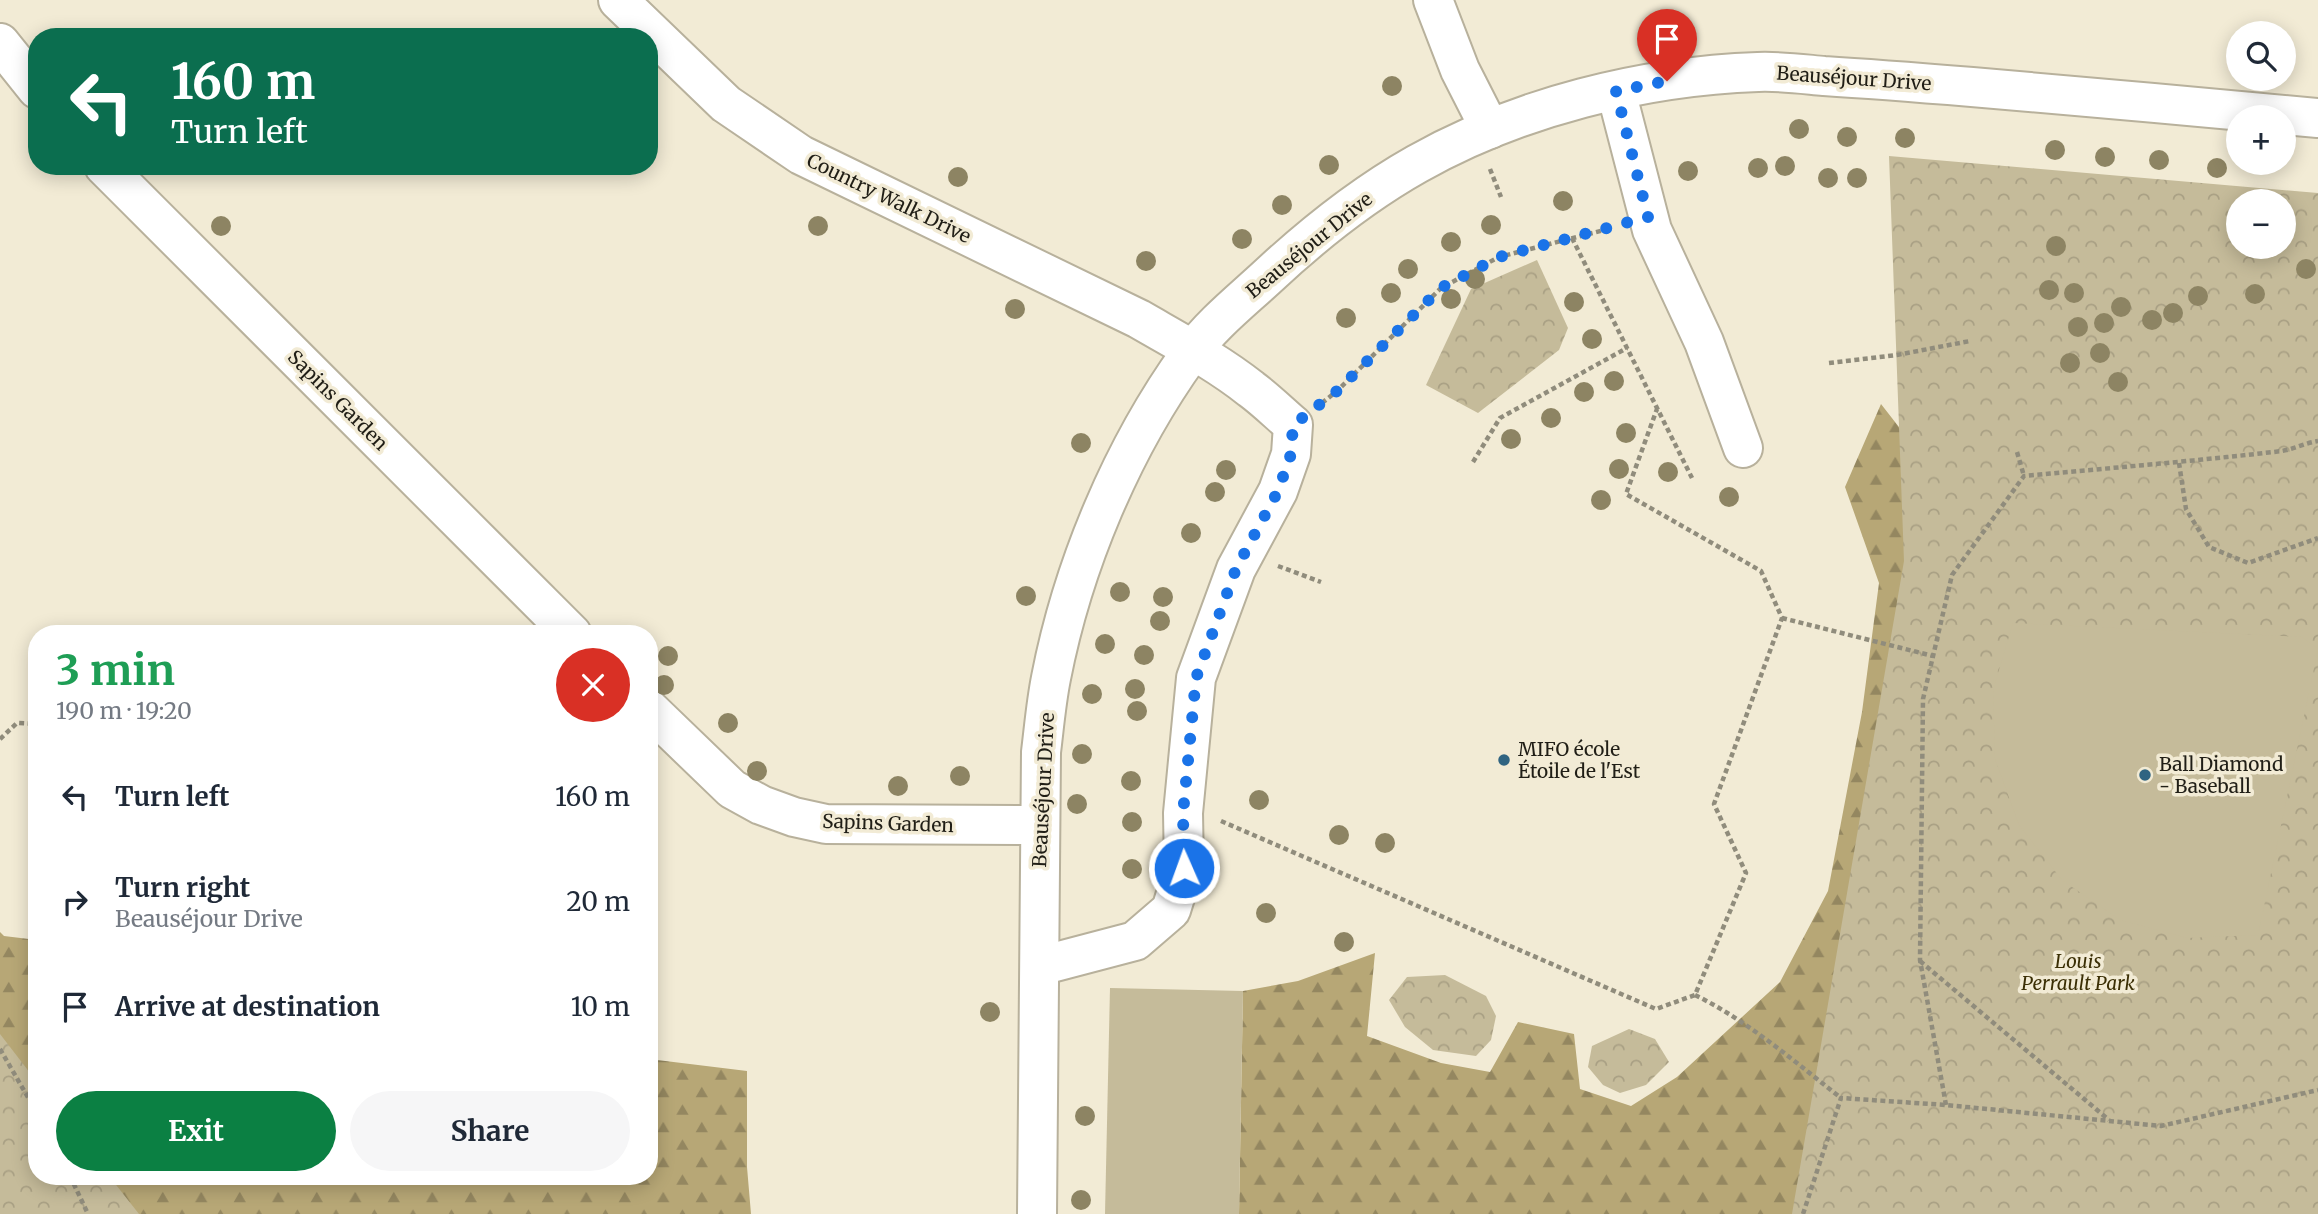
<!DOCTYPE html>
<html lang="en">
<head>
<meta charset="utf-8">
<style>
	:root { --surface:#fff; --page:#f6f6f7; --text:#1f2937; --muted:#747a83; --accent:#0b8043 }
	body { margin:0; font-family:Merriweather,serif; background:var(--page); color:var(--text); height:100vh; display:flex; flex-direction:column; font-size:26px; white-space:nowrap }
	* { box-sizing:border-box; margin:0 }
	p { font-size:23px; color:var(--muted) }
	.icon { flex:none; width:38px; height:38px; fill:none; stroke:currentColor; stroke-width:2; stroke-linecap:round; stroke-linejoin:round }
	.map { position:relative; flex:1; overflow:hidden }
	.details { position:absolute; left:28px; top:625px; width:630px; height:560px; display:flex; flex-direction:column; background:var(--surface); border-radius:28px; box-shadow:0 4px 18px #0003 }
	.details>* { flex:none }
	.top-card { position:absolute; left:28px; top:28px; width:630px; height:147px; border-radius:28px; box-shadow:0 4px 18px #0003; background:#0b6e4f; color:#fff; overflow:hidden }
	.controls { position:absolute; left:2226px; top:21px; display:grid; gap:14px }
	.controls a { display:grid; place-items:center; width:70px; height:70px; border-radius:50%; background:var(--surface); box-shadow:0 4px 18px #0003; font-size:35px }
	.pin { position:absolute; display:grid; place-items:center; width:60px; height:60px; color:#fff; margin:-72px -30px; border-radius:50% 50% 50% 0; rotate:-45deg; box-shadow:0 0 7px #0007 }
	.pin .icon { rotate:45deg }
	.me { position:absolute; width:77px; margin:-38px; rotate:358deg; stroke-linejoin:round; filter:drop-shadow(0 0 5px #0008) }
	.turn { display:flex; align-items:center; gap:24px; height:147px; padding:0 28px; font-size:32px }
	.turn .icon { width:91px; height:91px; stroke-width:2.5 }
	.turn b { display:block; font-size:49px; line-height:60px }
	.round { display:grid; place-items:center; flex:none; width:74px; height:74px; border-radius:37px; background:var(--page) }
	.overview { display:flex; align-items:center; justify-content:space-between; height:119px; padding:0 28px }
	h1 { font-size:42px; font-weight:700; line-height:52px; color:#1e9e55 }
	.cta { display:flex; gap:14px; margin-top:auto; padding:14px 28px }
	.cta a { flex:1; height:80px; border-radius:42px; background:var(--accent); color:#fff; font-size:28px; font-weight:700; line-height:80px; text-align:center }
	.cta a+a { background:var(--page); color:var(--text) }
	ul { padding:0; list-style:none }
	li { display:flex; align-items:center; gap:21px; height:105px; padding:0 28px }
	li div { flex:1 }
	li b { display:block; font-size:26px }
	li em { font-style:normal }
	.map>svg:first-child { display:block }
	.forest { fill:url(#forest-firs) }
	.park { fill:url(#park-crowns); fill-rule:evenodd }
	.garden { fill:#c5bb9a }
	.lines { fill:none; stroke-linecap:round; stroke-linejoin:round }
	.minor-casing { stroke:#b8b19c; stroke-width:42 }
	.path { stroke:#908c7c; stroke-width:4.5; stroke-dasharray:5 3.5; stroke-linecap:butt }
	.minor { stroke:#fff; stroke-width:38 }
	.tree { fill:#8d8463 }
	.route { stroke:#1a73e8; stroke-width:12; stroke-dasharray:0 21.6 }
	.poi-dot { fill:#306481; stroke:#f2ebd5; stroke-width:2.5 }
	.labels { text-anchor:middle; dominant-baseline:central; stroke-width:7; stroke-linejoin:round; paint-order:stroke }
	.street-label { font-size:19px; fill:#201e16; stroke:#f2ebd5 }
	.poi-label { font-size:19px; fill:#201e16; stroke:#f2ebd5; text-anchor:start }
	.park-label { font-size:19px; font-style:italic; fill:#3b2f05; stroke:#f2ebd5 }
</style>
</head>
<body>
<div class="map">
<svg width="2318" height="1214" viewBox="0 0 2318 1214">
	<defs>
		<pattern id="forest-firs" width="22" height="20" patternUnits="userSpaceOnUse" patternTransform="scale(1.75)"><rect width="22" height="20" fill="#b7a776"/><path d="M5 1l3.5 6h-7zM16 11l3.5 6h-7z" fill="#948760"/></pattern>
		<pattern id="park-crowns" width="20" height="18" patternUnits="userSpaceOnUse" patternTransform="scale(1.75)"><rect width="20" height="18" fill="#c5bb9a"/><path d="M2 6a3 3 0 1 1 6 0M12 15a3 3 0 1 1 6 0" fill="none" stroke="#a9a084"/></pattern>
	</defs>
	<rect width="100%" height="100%" fill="#f2ebd5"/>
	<g class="forest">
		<path d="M1881 404 1941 481 2318 1214H1239L1243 991 1298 981 1375 953 1367 1036 1441 1063 1490 1072 1518 1022 1574 1034 1580 1089 1631 1106 1677 1077 1780 982 1828 891 1862 712 1879 583 1845 487Z"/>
		<path d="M0 932 4 936 37 940V1176H649V1059L747 1071V1167L751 1214H0Z"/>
	</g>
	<g class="park">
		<path d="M1889 156 2318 193V1214H1792L1904 561ZM2238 201H2284V247H2238Z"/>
		<path d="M1537 260 1568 328 1559 350 1478 413 1426 385 1471 289Z"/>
		<path d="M1445 975 1486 996 1496 1016 1491 1040 1476 1056 1433 1050 1405 1027 1389 1000 1407 977Z"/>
		<path d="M1629 1029 1655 1039 1669 1062 1646 1085 1620 1093 1603 1085 1588 1067 1592 1046Z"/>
		<path d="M0 1034 37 1082V1176H109L139 1214H0Z"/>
	</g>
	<g class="garden">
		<path d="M2013 623 2302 637 2318 649 2258 935 2187 938 2120 920 2062 880 2019 825 1995 759 1993 690Z"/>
		<path d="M1110 988 1243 991 1239 1214H1105Z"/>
	</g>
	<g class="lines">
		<g class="minor-casing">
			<g id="minor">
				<path d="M618 0 726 104 801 155 1139 319C1177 341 1217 362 1251 389 1266 400 1279 413 1293 425L1291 454 1278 491 1236 569 1196 678 1183 813 1184 868 1171 910 1135 941 1040 966"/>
				<path d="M1433 0 1460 70 1490 129"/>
				<path d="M0 43 37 89"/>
				<path d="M1616 91 1652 230 1704 342 1743 448"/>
				<path d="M104 166 572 634"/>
				<path d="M649 709 732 789 761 805 794 817 826 824 1039 825"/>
				<path d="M1037 1214 1041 752C1044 728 1046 703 1051 678 1073 565 1122 448 1190 354 1211 325 1240 302 1266 278 1312 235 1362 195 1417 164 1518 107 1643 76 1758 72 1779 71 1802 74 1824 76 1873 79 1923 83 1972 87 2087 97 2203 107 2318 118"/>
			</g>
		</g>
		<g class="path">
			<path d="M1490 169 1501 197"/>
			<path d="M1572 238 1692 478"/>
			<path d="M1829 363 1897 355 1970 341"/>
			<path d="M1322 403 1337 391 1441 288 1499 257 1612 228"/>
			<path d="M2017 452 2024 476"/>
			<path d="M1473 462 1500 418 1627 348"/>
			<path d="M2179 463 2186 509 2209 547 2248 563 2318 538"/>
			<path d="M1278 566 1321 582"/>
			<path d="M1782 618 1933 656"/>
			<path d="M0 739 17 723 37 724"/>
			<path d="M1221 821 1656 1009 1695 995 1746 873 1714 804 1782 618 1761 571 1626 494 1657 409"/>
			<path d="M1920 961 2109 1120"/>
			<path d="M1695 995C1748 1021 1795 1062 1841 1098"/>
			<path d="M0 1049 37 1113"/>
			<path d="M1946 1105 1920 960 1923 699 1952 575 2024 476C2110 468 2196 461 2282 451 2294 449 2305 443 2318 441"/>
			<path d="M70 1176 88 1214"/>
			<path d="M1803 1214 1841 1098 1946 1105 2161 1126 2318 1090"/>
		</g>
		<use href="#minor" class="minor"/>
	</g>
	<g class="tree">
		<circle cx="1392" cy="86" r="10"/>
		<circle cx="1799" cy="129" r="10"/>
		<circle cx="1847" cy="137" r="10"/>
		<circle cx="1905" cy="138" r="10"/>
		<circle cx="2055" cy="150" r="10"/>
		<circle cx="2105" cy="157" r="10"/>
		<circle cx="2159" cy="160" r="10"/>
		<circle cx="1329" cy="165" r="10"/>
		<circle cx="1785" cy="166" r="10"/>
		<circle cx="1758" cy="168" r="10"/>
		<circle cx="2217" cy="168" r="10"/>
		<circle cx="1688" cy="171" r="10"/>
		<circle cx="958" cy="177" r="10"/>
		<circle cx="1828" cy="178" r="10"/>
		<circle cx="1857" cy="178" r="10"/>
		<circle cx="1563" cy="201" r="10"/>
		<circle cx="1282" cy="205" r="10"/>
		<circle cx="1491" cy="225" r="10"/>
		<circle cx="221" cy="226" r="10"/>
		<circle cx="818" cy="226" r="10"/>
		<circle cx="1242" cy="239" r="10"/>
		<circle cx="1451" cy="242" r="10"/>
		<circle cx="2056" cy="246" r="10"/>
		<circle cx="1146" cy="261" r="10"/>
		<circle cx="1408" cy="269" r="10"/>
		<circle cx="2306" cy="269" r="10"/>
		<circle cx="1475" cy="279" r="10"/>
		<circle cx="2049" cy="290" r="10"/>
		<circle cx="1391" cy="293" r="10"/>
		<circle cx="2074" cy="293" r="10"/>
		<circle cx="2255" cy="294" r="10"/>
		<circle cx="2198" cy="296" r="10"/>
		<circle cx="1451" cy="299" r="10"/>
		<circle cx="1574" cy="302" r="10"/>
		<circle cx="2121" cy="307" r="10"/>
		<circle cx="1015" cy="309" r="10"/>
		<circle cx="2173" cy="313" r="10"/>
		<circle cx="1346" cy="318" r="10"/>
		<circle cx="2152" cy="320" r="10"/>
		<circle cx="2104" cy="323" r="10"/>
		<circle cx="2078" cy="327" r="10"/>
		<circle cx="1592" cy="339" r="10"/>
		<circle cx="2100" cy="353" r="10"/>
		<circle cx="2070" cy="363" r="10"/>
		<circle cx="1614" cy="381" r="10"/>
		<circle cx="2118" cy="382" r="10"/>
		<circle cx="1584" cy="392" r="10"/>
		<circle cx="1551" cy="418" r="10"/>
		<circle cx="1626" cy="433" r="10"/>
		<circle cx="1511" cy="439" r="10"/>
		<circle cx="1081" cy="443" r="10"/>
		<circle cx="1619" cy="469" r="10"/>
		<circle cx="1226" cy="470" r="10"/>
		<circle cx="1668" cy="472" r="10"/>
		<circle cx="1215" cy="492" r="10"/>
		<circle cx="1729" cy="497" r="10"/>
		<circle cx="1601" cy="500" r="10"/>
		<circle cx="1191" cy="533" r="10"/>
		<circle cx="1120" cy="592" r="10"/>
		<circle cx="1026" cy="596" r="10"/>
		<circle cx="1163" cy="597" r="10"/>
		<circle cx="1160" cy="621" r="10"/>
		<circle cx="1105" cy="644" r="10"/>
		<circle cx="1144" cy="655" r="10"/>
		<circle cx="668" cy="656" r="10"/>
		<circle cx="664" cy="685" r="10"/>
		<circle cx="1135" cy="689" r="10"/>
		<circle cx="1092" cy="694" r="10"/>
		<circle cx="1137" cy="711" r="10"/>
		<circle cx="728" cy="723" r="10"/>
		<circle cx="1082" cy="754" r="10"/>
		<circle cx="757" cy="771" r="10"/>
		<circle cx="960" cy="776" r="10"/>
		<circle cx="1131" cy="781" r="10"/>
		<circle cx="898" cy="786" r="10"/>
		<circle cx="1259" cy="800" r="10"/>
		<circle cx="1077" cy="804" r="10"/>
		<circle cx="1132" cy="822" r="10"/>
		<circle cx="1339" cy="835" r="10"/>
		<circle cx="1385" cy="843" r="10"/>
		<circle cx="1132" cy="869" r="10"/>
		<circle cx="1266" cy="913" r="10"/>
		<circle cx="1344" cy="942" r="10"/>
		<circle cx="990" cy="1012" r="10"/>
		<circle cx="1085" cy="1116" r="10"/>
		<circle cx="1081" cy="1200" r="10"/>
	</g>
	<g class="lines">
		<path class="route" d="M1184 868 1183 813 1196 678 1236 569 1278 491 1291 454 1293 425 1337 391 1441 288 1499 257 1648 217 1616 91 1667 81"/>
	</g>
	<g class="poi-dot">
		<circle cx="1504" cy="760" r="7"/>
		<circle cx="2145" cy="775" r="7"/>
	</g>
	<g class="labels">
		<g class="street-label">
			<text transform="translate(1854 78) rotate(4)">Beauséjour Drive</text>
			<text transform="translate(889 198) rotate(26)">Country Walk Drive</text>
			<text transform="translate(1309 245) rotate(-39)">Beauséjour Drive</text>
			<text transform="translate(338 400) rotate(45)">Sapins Garden</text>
			<text transform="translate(1043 790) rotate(-87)">Beauséjour Drive</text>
			<text transform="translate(888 823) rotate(2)">Sapins Garden</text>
		</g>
		<g class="poi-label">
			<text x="1518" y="749">MIFO école<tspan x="1518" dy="22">Étoile de l'Est</tspan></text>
			<text x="2159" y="764">Ball Diamond<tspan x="2159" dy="22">- Baseball</tspan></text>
		</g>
		<g class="park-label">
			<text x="2078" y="961">Louis<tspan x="2078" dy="22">Perrault Park</tspan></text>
		</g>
	</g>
</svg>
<div class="controls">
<a><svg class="icon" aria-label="search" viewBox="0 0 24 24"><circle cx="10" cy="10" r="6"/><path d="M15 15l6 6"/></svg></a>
<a>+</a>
<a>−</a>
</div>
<div class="pin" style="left:1667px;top:81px;background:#d93025"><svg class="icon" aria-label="arrive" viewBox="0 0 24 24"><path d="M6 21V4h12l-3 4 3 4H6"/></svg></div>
<svg class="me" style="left:1184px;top:868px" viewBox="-20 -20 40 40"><circle r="17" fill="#1a73e8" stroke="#fff" stroke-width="3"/><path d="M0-11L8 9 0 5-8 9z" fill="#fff"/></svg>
<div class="top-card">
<div class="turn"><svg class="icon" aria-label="left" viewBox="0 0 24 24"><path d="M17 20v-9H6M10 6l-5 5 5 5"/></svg><div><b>160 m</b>Turn left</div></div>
</div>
<section class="details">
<div class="overview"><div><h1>3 min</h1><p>190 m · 19:20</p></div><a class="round" style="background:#d93025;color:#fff"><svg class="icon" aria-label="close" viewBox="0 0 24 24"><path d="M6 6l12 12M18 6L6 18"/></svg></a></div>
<ul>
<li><svg class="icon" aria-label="left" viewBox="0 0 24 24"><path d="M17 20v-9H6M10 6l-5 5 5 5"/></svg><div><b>Turn left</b></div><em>160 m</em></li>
<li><svg class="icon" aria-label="right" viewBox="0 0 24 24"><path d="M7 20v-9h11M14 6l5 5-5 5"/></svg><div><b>Turn right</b><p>Beauséjour Drive</p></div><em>20 m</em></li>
<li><svg class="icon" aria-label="arrive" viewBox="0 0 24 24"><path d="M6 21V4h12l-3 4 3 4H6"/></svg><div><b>Arrive at destination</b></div><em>10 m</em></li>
</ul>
<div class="cta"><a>Exit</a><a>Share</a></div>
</section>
</div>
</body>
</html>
